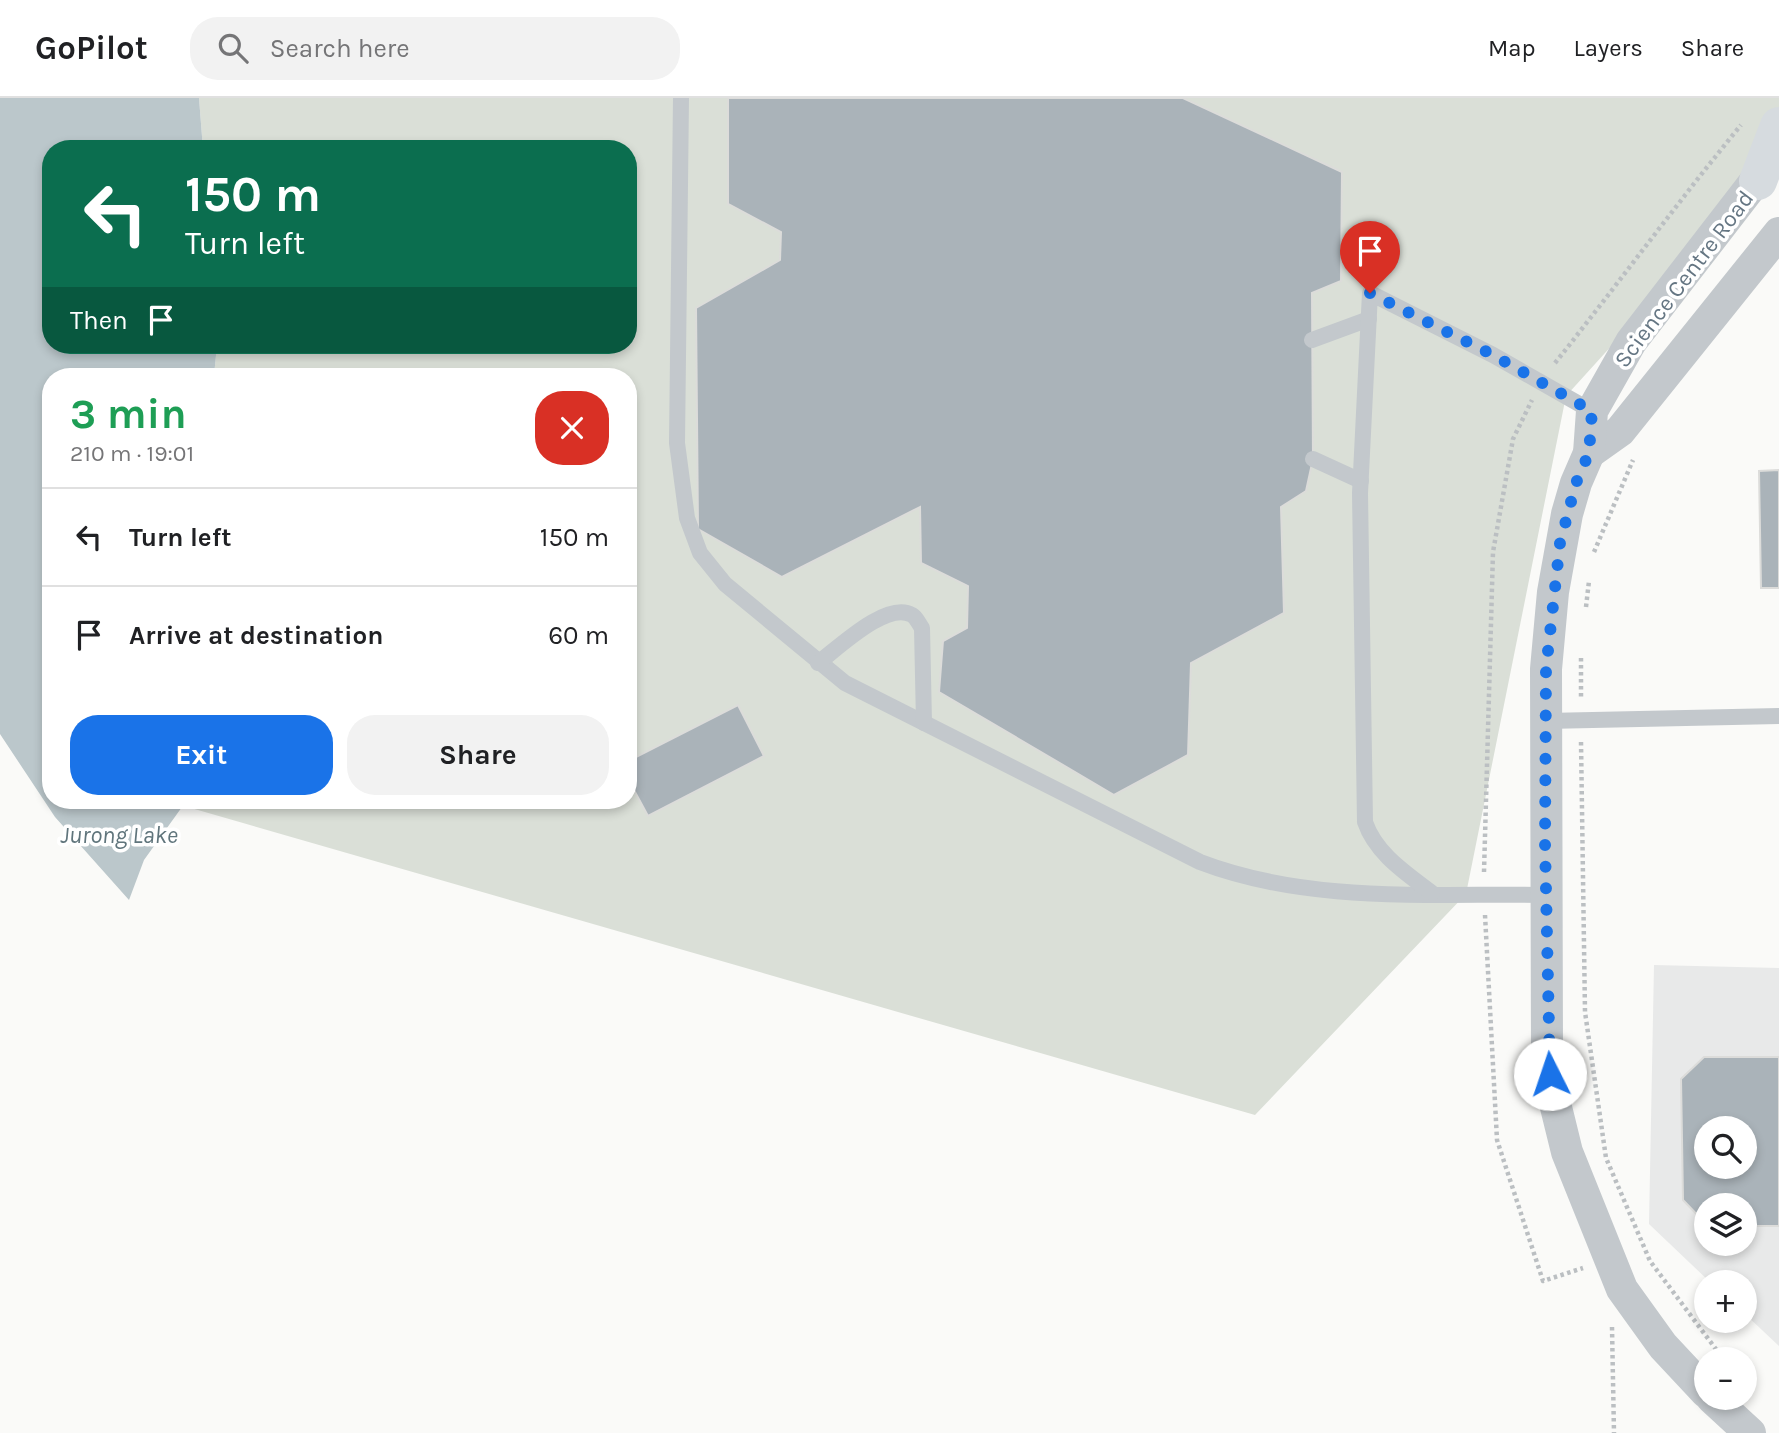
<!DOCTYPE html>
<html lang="en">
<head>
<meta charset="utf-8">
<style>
	:root { --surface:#fff; --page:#f2f2f2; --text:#202124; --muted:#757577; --line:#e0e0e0; --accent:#1a73e8 }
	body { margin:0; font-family:Karla,sans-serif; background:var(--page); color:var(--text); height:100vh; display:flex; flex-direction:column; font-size:26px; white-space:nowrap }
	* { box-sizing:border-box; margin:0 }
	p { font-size:23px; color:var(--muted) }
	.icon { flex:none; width:38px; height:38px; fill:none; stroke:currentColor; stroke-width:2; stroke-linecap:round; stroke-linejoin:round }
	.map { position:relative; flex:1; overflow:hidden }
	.details { position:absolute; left:42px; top:270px; width:595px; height:441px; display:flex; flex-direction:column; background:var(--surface); border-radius:28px; box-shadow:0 4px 10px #0003 }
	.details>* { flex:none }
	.top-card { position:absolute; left:42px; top:42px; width:595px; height:214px; border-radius:28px; box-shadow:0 4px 10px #0003; background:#0b6e4f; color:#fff; overflow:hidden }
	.buttons { position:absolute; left:1694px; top:1018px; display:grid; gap:14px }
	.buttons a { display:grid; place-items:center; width:63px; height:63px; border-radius:50%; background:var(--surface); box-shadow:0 4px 10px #0003; font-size:35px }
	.pin { position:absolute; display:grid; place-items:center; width:60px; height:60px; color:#fff; margin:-72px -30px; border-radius:50% 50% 50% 0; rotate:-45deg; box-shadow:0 0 7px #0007 }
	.pin .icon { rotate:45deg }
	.me { position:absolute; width:77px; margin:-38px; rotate:356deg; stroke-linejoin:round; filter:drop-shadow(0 0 5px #0008) }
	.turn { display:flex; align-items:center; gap:24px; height:147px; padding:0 28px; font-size:32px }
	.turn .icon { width:91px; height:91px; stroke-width:2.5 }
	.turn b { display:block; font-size:49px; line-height:60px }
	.then { display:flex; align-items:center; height:66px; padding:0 28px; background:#0003; gap:14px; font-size:26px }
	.round { display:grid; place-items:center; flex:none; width:74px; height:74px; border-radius:28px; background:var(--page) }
	.headline { display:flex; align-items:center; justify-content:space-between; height:119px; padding:0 28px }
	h1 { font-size:42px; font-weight:700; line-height:52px; color:#1e9e55 }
	.primary-button { display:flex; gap:14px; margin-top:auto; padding:14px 28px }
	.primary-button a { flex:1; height:80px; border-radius:28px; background:var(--accent); color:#fff; font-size:28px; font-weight:700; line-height:80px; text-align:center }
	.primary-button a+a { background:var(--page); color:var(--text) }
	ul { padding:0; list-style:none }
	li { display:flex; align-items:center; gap:21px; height:98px; padding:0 28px; border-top:2px solid var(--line) }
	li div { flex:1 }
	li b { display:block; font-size:26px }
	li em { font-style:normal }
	header { display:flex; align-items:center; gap:42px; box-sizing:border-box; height:98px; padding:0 35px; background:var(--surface); border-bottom:2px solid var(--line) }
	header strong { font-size:33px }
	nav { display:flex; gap:38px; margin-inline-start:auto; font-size:24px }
	.search { width:490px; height:63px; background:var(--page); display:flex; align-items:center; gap:18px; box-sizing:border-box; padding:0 24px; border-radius:28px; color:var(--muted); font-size:26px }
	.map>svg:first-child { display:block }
	.built { fill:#e8e9e9; fill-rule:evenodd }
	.green { fill:#dadfd7 }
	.water { fill:#bbc7cb }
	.building { fill:#aab3b9; stroke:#dcdcda; stroke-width:2; fill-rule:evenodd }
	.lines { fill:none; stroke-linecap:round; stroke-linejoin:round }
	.path { stroke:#bbbfc2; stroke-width:4.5; stroke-dasharray:3.5 3.5; stroke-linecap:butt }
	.service { stroke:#c3c8cc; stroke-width:16 }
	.minor { stroke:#c3c8cc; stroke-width:32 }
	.primary { stroke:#d6dbdf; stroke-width:38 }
	.route { stroke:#1a73e8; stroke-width:12; stroke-dasharray:0 21.6 }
	.labels { text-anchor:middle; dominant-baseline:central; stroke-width:7; stroke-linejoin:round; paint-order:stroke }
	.street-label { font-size:23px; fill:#657683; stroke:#fff }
	.water-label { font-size:24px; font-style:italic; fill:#60757c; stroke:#fff }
</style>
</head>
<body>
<header>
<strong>GoPilot</strong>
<div class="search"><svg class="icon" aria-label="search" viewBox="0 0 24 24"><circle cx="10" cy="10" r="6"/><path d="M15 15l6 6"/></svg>Search here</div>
<nav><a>Map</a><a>Layers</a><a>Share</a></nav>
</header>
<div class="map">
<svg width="1779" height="1335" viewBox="0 0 1779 1335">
	<rect width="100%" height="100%" fill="#fafaf8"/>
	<path class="built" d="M1654 867 1779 870V1248L1745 1216V1185H1711L1649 1126ZM1706 1031H1745V1069H1706ZM1706 1108H1745V1146H1706Z"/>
	<path class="green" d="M199 0H1779V63L1566 298 1466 796 1255 1017 184 708 187 702H628V278H214L217 247H628V51H203Z"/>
	<path class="water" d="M0 0H199L203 51H51V247H217L214 278H51V702H187L144 762 129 802 55 719 0 636Z"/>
	<g class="building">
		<path d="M728 0H1183L1342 74 1341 183 1312 195 1313 361 1306 393 1281 409 1284 515 1191 565 1188 657 1114 697 939 594 943 543 967 530 968 488 921 465 920 409 782 479 698 431 696 210 780 162 781 134 728 106Z"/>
		<path d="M1779 372V490H1761L1759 373Z"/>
		<path d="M738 607 764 658 648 718 628 681V663Z"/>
		<path d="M1704 959H1779V1128H1745V1108H1706V1126L1683 1102 1681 981ZM1706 1031H1745V1069H1706Z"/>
	</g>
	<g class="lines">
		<g class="path">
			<path d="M1555 265C1618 186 1677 105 1741 27"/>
			<path d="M1594 454 1633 362"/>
			<path d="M1586 509 1589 483"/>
			<path d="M1581 560V600"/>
			<path d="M1581 644 1585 914 1606 1060 1650 1163 1724 1262"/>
			<path d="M1484 774 1493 454 1513 341 1532 302"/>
			<path d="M1485 817 1497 1042 1543 1183 1583 1170"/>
			<path d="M1612 1229 1614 1335"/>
		</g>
		<g class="service">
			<path d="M681 0 677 345 687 420 700 455 725 486 845 585 1200 764C1310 806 1431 795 1546 797"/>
			<path d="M1312 242 1369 221"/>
			<path d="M1313 361 1361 383"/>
			<path d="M818 565C837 551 887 502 912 517 916 519 919 526 922 530L924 625"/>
			<path d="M1546 623 1779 618"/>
			<path d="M1432 795C1406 775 1376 756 1365 724L1360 395 1370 195 1493 257 1595 315"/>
		</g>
		<g class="minor">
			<path d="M1589 355 1620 333 1779 135"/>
			<path d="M1706 1294 1663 1248 1622 1191 1567 1054 1553 997 1547 955 1546 571 1553 494 1567 416 1576 385 1589 355 1592 313 1631 244 1770 64"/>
			<path d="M1712 1300 1750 1335"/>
		</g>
		<path class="primary" d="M1758 83 1779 28"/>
	</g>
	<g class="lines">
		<path class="route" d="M1370 195 1493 257 1592 313 1589 355 1576 385 1560 445 1546 571 1545 745 1550 976"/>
	</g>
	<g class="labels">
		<g class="street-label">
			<text transform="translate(1684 181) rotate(-53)">Science Centre Road</text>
		</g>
		<g class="water-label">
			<text x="119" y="737">Jurong Lake</text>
		</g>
	</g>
</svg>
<div class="buttons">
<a><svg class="icon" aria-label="search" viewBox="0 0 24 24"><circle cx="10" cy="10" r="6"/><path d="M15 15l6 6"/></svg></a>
<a><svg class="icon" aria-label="layers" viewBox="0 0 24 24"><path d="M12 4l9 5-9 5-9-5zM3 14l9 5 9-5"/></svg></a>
<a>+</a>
<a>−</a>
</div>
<div class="pin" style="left:1370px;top:195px;background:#d93025"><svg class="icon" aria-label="arrive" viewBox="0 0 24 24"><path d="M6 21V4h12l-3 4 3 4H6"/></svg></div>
<svg class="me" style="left:1550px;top:976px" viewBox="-20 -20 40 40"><circle r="19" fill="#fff"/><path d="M0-13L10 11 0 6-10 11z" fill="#1a73e8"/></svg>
<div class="top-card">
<div class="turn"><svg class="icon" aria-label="left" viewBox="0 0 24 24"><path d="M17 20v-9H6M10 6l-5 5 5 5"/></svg><div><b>150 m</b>Turn left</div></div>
<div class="then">Then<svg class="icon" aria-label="arrive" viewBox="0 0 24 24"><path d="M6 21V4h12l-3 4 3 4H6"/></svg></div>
</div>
<section class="details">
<div class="headline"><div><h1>3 min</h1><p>210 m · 19:01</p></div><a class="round" style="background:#d93025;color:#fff"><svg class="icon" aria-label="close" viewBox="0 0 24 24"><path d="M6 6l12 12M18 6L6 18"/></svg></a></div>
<ul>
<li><svg class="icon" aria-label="left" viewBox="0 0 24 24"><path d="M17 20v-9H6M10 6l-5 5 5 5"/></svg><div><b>Turn left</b></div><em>150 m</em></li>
<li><svg class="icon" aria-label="arrive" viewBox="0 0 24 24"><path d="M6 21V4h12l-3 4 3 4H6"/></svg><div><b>Arrive at destination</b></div><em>60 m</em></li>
</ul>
<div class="primary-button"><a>Exit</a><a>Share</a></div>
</section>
</div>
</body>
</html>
